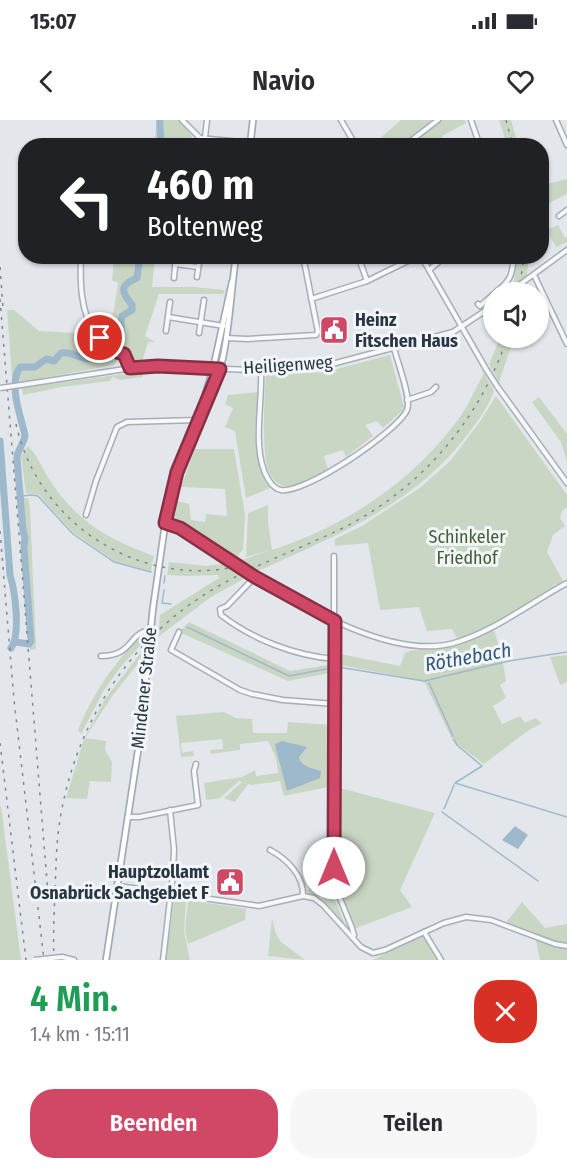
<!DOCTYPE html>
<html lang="de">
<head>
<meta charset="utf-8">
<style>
	:root { --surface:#fff; --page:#f7f7f7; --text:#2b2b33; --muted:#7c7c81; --accent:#d14867 }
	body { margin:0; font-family:"Fira Sans Condensed",sans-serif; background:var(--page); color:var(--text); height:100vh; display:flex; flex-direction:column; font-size:22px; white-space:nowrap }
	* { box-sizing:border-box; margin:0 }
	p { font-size:20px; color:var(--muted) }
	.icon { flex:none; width:33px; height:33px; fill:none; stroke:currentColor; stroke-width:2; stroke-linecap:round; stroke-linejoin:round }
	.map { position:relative; height:840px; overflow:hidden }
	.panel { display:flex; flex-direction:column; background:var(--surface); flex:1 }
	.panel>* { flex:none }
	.top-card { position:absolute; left:18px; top:18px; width:531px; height:126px; border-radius:24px; box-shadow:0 2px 4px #0004; background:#202124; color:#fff; overflow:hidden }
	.fabs { position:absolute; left:483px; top:162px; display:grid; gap:12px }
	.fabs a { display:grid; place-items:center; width:66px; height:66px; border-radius:50%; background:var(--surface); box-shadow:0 2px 4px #0004; font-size:30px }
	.pin { position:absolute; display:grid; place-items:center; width:51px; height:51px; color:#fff; margin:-26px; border:3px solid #fff; border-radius:50%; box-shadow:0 2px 6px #0007 }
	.me { position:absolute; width:66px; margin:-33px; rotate:0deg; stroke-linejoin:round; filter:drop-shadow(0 0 4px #0008) }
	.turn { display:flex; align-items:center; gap:21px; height:126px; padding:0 30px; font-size:27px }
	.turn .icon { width:78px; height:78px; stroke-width:2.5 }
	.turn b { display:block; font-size:42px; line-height:51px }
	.round { display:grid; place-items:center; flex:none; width:63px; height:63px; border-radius:24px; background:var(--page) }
	.overview { display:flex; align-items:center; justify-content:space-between; height:102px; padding:0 30px }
	h1 { font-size:36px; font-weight:600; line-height:45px; color:#1e9e55 }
	.primary-button { display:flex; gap:12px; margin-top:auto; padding:12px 30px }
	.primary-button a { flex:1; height:69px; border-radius:24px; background:var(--accent); color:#fff; font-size:24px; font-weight:600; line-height:69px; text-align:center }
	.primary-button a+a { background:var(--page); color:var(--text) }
	.status { display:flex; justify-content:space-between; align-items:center; height:42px; padding:0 30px; background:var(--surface); direction:ltr }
	.status svg { height:16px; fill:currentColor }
	header { display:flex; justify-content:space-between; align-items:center; height:78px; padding:0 30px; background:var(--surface); font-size:27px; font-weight:600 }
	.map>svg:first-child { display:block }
	.green { fill:#cad6c4 }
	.water { fill:#9eb8cc }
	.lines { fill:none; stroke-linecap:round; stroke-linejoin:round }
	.stream { stroke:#9eb8cc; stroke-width:1.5 }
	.river { stroke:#9eb8cc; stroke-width:7 }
	.minor-casing { stroke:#a8aeb6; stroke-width:7 }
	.major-casing { stroke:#a2acb7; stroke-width:8 }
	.minor { stroke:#f6f8fa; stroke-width:4 }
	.major { stroke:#fff; stroke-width:4.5 }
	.rail { stroke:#7c8895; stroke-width:1.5; stroke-dasharray:3 6; stroke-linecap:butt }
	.minor-bridge-casing { stroke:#a8aeb6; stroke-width:7; stroke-linecap:butt }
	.minor-bridge { stroke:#f6f8fa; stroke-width:4 }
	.route-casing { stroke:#882f43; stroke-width:15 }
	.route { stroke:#d14867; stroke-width:10 }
	.labels { text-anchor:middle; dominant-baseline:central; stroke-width:6; stroke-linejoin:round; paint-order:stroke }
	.poi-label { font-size:18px; font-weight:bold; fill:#2b3644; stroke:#f3f6f9; text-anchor:start }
	.street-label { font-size:18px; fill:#2b3644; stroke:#f3f6f9 }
	.park-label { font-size:18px; fill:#426038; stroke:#f3f6f9 }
	.water-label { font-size:20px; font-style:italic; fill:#345879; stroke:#f3f6f9 }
</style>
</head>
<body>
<div class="status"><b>15:07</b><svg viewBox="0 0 49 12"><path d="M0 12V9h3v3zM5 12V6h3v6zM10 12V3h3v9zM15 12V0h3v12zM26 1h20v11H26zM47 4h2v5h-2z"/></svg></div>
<header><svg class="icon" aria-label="back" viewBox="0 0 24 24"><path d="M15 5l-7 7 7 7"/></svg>Navio<svg class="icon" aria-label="heart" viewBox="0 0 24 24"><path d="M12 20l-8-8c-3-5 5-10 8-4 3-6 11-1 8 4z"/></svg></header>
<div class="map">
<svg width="567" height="840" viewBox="0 0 567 840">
	<rect width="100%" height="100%" fill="#e3e7ec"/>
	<g class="green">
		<path d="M157 0H184L181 3 192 16 191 25 154 26Z"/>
		<path d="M401 0H433L400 25H382L378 20Z"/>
		<path d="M442 0H465L466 3 442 16 446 25 408 26Z"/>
		<path d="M499 0H511L518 25H507Z"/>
		<path d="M567 59V74L542 87V65Z"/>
		<path d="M558 105 565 118 567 117V122L556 127 549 115 542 118V107L544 111Z"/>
		<path d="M114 137H155L152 167H193L225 170 223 174H159L145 216 155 222H148L142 242 118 241 114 245 21 262 18 256H12L7 190H14L39 211 96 214 100 217C115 202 115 182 118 162L112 161Z"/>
		<path d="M516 137H529L527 156 514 165Z"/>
		<path d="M500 218H514L499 262 489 244Z"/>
		<path d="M390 235 404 287 401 292 383 308 377 301 365 305 373 316 346 337 343 330 324 336 328 349C316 355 297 368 284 366 277 365 270 356 268 350 262 332 264 275 266 255L325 252Z"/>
		<path d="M484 253 494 271C488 287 478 301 468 314 413 387 336 415 256 452L239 441 270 430 246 437 248 393 268 385V402L272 430C345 406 411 363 457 301 468 287 475 269 484 253Z"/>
		<path d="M123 254 128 256 143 254V257L120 260 112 257 110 261 62 267 23 275 22 268Z"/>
		<path d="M258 272C256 300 250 346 270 368L246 378 235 311 225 307 233 288 225 284 228 275Z"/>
		<path d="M496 276 567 375V387L562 391 560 398 565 406 553 415 547 432 563 461 498 501 458 520 452 509 427 511 419 487 380 490 368 423 335 426V419L362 406 421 367 451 340 481 300Z"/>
		<path d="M539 277 567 314V342L561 322 532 282Z"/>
		<path d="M28 326C37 334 45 354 53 365 80 404 111 420 154 436L151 451 114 441 74 413 39 375 26 373 21 336Z"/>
		<path d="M19 329 24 378H28L30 388 36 529 30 530 14 332Z"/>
		<path d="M195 329H234L245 395 243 429 234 441 173 399 177 381 189 384 191 400 205 402 206 394 227 396 225 369 181 367Z"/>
		<path d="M169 442 206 446 228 443 249 456 211 477 158 517 160 495 219 458 218 455 186 456 167 455Z"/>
		<path d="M189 502 290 551 334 544 335 533 400 546 405 533 410 531 456 524 494 510 502 537 506 561 500 565 506 578 493 586 502 604 520 596 525 603 535 598 542 603 529 610 484 644 453 621 424 561 335 544V552L288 561 179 512Z"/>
		<path d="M142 515H144L145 520 119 549 104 570 81 614 78 610C95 570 112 546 142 515Z"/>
		<path d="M144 529V536L113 575 85 618 106 621 105 630 112 642 111 662 90 661 87 679 66 678 84 619 105 579Z"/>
		<path d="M567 535V562L560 565 550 537Z"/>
		<path d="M224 592 236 598 252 599 253 613H287L288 602 332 605 333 666 284 676 280 661 252 665 248 664 235 682 224 678 242 662 239 661 220 678 206 680 204 663 242 657 255 650 256 656 278 653 276 638 268 621 240 624V630L211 634 210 630 223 629 222 619 181 623 182 633 193 631 194 636 181 637 176 596Z"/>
		<path d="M336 667 435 693 400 770 412 787 354 809 335 764Z"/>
		<path d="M0 686H1L21 840H0Z"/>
		<path d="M327 761 347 809 322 778 308 773 307 770Z"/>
		<path d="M177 778 186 780 184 811 190 840H167L166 838 174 782Z"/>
		<path d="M188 780 246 789 245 800 188 824 185 811Z"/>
		<path d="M522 782 545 808 567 804V840H540L535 816 505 804Z"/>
		<path d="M272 798 276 814 280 821 305 840 268 836Z"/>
		<path d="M423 816 426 818 439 840H372Z"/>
	</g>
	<g class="water">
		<path d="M282 621 307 627 299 637C301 647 312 648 321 651L320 658 287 671 276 629 275 624Z"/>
		<path d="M515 706 528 715 518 729 502 720Z"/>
	</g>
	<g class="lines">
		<g class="stream">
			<path d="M0 339H2"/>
			<path d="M21 376 31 375 38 376 73 414 114 442 151 452"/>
			<path d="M164 463 165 456"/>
			<path d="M164 470 162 483 171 484"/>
			<path d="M187 507 289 556 331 548"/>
			<path d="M338 547 424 561 509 541 567 532"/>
			<path d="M429 563 453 616"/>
			<path d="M454 620 457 625 482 646 455 663 567 697"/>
			<path d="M444 689 454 665"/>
			<path d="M442 692 538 761"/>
		</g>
		<g class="river">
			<path d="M160 26C162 16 159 9 160 0"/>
			<path d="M0 321 10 455C15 471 21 515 11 528"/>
			<path d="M15 522 29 524 31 521 24 428 25 417 23 411 17 338C17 330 24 324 25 315 21 297 8 265 20 247H35L46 239 54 241 61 233C71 231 78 238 89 239 103 240 118 228 121 215 122 209 120 202 122 196L132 190V185C122 172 118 166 137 158L140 136"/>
		</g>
		<g class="minor-casing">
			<g id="minor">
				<path d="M182 0 200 18 250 23"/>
				<path d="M341 0 356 26"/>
				<path d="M471 0 480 26"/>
				<path d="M556 0 567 25"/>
				<path d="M204 26 207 0"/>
				<path d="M404 26 438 0"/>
				<path d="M559 96 567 90"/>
				<path d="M81 136C80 161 80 193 96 214 106 226 123 231 125 249"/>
				<path d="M358 136 367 161"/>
				<path d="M421 136 486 249"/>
				<path d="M175 144 198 147"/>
				<path d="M429 150 446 136"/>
				<path d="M534 155 567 224"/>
				<path d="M197 157 200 136"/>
				<path d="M174 158 176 136"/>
				<path d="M526 160 567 130"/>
				<path d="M496 172C511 160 512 156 514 136"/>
				<path d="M311 179 367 161 418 136"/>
				<path d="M478 184 480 186 494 174"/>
				<path d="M168 197 224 206"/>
				<path d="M166 211 170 182"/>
				<path d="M199 213 204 180"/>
				<path d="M226 218 247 219 316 215 318 212 303 136"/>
				<path d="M118 232C126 232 129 241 130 248"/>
				<path d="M261 250C263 281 251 331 268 359 271 364 275 369 281 370 305 374 397 312 407 290 412 279 397 241 394 228"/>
				<path d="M21 265 138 247H169L254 250 332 244 453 212 494 185"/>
				<path d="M497 266 567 363"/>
				<path d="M407 280 431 272 436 267"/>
				<path d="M86 395 96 361 117 307 127 302 198 300"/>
				<path d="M165 403C198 414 226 439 255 457 306 488 393 540 454 523 495 511 530 483 567 463"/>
				<path d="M334 436V748L339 776 352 808 354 815 353 818"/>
				<path d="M255 457 227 486 220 489 221 495C252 519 295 536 335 539"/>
				<path d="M179 512 171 530 240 570 252 574 283 580 335 584"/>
				<path d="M101 536C134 536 128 512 151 510"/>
				<path d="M128 697H139L198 685 194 651 196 644"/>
				<path d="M270 730C287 739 304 756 303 776"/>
				<path d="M118 766 259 786 303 776 314 778 323 785 361 827 373 833 385 830 444 803 466 797 491 800 555 824 567 826"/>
				<path d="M424 812 441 840"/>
				<path d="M62 837 74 840"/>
				<path d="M163 840 173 754 174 729 170 690"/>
			</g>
		</g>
		<g class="major-casing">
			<g id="major">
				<path d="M250 26 253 0"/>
				<path d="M201 295C230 249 228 189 236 136"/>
				<path d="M106 840 139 624 153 488 167 391 173 366 198 300 213 249 232 162"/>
			</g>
		</g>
		<use href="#minor" class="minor"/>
		<use href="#major" class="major"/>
		<g class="rail">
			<path d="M506 0 513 26"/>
			<path d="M0 147 3 188"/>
			<path d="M519 172 524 136"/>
			<path d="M0 179 48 774"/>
			<path d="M16 304C39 408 148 474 251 443"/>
			<path d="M0 411 14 580 44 840"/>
			<path d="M0 623 26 840"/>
			<path d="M54 840C53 817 54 795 55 772 56 748 56 724 60 700 76 599 134 512 224 463 263 441 307 426 347 406 423 366 480 299 507 218"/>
		</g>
		<g class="minor-bridge-casing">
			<g id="minor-bridge">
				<path d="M515 168 526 160"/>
				<path d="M486 249 497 266"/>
				<path d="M0 268 21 265"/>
				<path d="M34 840 62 837"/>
			</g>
		</g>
		<use href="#minor-bridge" class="minor-bridge"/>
	</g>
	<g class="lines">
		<g class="route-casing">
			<path id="route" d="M100 218 117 232 124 234 130 248 158 246 220 249 177 352 165 403 180 408 255 457 335 501 334 748"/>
		</g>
		<use href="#route" class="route"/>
	</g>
	<defs>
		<g id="civic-square" transform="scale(1.5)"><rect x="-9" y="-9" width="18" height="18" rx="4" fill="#d14867" stroke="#f3f6f9"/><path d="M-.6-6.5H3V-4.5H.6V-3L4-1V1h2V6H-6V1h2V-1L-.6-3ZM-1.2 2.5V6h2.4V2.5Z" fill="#fff"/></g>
	</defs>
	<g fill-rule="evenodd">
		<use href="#civic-square" x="334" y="210"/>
		<use href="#civic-square" x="230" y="762"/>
	</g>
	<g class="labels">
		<g class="poi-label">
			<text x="355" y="200">Heinz<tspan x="355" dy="21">Fitschen Haus</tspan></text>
			<text x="209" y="752" text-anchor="end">Hauptzollamt<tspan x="209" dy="21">Osnabrück Sachgebiet F</tspan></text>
		</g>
		<g class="street-label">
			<text transform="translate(288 245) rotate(-4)">Heiligenweg</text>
			<text transform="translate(144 568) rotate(-84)">Mindener Straße</text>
		</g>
		<g class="park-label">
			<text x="467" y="417">Schinkeler<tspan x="467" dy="21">Friedhof</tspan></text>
		</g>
		<g class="water-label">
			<text transform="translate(468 537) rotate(-10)">Röthebach</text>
		</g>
	</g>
</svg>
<div class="fabs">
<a><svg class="icon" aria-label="sound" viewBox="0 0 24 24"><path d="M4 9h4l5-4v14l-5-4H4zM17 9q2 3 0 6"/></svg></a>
</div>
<div class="pin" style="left:100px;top:218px;background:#d93025"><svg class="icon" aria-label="arrive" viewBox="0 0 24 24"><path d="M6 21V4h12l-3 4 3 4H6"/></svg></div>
<svg class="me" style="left:334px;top:748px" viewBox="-20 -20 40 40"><circle r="19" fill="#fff"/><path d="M0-13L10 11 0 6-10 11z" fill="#d14867"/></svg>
<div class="top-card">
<div class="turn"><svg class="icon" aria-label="left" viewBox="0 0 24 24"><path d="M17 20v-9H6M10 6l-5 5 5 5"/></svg><div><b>460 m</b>Boltenweg</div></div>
</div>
</div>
<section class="panel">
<div class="overview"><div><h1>4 Min.</h1><p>1.4 km · 15:11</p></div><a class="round" style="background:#d93025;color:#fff"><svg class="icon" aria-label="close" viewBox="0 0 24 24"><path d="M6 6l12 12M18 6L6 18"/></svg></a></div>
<div class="primary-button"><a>Beenden</a><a>Teilen</a></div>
</section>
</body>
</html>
